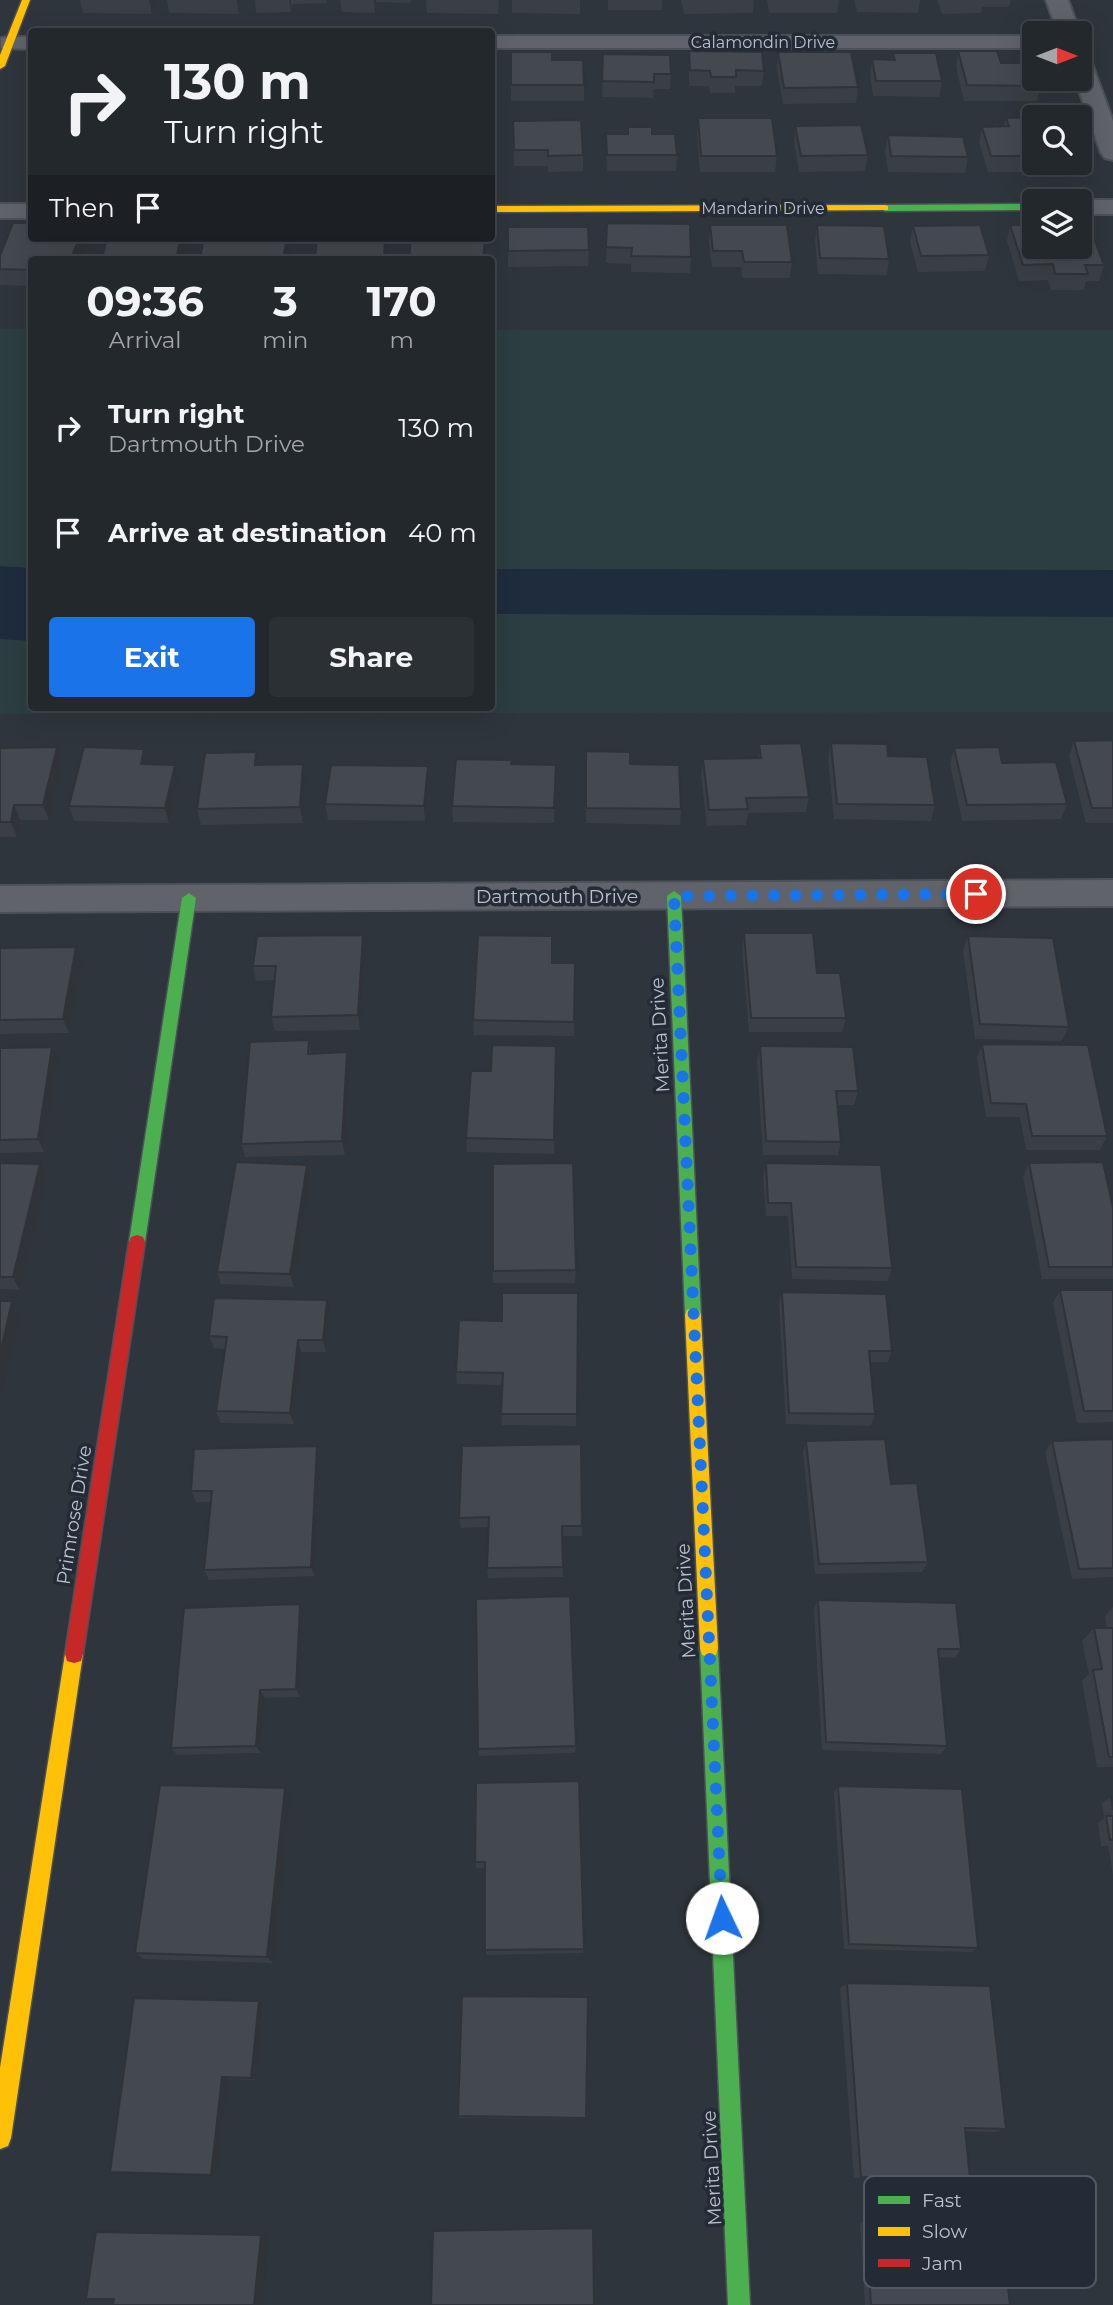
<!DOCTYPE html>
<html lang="en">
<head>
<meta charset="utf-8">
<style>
	:root { --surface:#23282d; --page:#2b3035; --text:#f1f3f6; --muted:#a3a6aa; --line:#404449; --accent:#1a73e8 }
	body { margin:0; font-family:Montserrat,sans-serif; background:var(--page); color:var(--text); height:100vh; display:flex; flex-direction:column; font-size:26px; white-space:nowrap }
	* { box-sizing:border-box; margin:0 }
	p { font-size:23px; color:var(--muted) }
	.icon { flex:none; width:38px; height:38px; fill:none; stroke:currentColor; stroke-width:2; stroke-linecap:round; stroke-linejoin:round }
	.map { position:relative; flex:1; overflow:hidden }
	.details { position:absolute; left:28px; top:256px; width:467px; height:455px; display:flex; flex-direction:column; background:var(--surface); border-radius:7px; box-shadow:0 7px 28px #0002,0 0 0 2px var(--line) }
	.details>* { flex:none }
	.hud { position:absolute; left:28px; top:28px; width:467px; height:214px; border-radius:7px; box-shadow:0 7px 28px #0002,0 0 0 2px var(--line); background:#23282d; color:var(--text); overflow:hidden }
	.needle { width:46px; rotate:90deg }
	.tools { position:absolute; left:1022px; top:21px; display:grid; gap:14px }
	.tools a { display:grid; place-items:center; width:70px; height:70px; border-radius:7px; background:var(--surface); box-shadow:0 7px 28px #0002,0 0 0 2px var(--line); font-size:35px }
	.pin { position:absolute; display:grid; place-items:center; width:60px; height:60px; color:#fff; margin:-30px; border:4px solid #fff; border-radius:50%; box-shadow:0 2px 7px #0007 }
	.me { position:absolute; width:77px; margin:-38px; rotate:357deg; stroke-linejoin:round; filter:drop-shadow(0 0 5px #0008) }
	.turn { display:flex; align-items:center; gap:24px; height:147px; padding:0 21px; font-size:32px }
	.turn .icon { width:91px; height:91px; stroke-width:2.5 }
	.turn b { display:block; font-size:49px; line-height:60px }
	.then { display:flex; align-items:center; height:66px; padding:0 21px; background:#0003; gap:14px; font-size:26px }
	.eta { display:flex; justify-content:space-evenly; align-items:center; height:119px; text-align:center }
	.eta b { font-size:42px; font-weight:700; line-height:49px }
	.cta { display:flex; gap:14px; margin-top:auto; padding:14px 21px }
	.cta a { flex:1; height:80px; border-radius:7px; background:var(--accent); color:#fff; font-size:28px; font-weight:700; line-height:80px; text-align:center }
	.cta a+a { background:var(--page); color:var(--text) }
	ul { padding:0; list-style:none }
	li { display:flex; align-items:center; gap:21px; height:105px; padding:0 21px }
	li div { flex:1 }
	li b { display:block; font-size:26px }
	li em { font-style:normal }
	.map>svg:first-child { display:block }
	.green { fill:#2c3e41 }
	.water { fill:#1f2c3e }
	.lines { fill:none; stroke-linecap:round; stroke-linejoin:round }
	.street-casing { stroke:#4c5158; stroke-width:4 }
	.fast-casing { stroke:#4c5158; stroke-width:3 }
	.slow-casing { stroke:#4c5158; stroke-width:3 }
	.jam-casing { stroke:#4c5158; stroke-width:3 }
	.street { fill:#60636a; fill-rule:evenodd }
	.fast { fill:#4caf50; fill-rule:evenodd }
	.slow { fill:#ffc107; fill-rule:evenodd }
	.jam { fill:#c62828; fill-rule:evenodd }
	.wall { fill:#3a3f45 }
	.shaded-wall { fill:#303338 }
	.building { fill:#444950; stroke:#303338; stroke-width:2 }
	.route { stroke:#1a73e8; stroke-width:12; stroke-dasharray:0 21.6 }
	.labels { text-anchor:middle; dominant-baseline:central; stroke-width:7; stroke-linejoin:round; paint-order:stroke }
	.far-street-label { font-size:16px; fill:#bbc1cb; stroke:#222b36 }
	.street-label { font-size:19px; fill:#bbc1cb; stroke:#222b36 }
	.key { fill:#222b36; stroke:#505863; stroke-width:2 }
	.key-label { font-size:19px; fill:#bbc1cb }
</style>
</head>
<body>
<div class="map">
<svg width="1113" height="2305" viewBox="0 0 1113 2305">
	<rect width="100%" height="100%" fill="#2f353c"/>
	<path class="green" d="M0 329H31L32 707H492V330H1113V712L0 714Z"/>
	<g class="water">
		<path d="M0 566 31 568V641L0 639Z"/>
		<path d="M492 569 1113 570V617L492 614Z"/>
	</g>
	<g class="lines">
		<g class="street-casing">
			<g id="street">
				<path d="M1046 0H1068L1080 33H1058Z"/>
				<rect x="492" y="36" width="542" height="12"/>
				<path d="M9 37H32V49L1 48V38Z"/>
				<path d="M1080 54 1088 56 1091 61 1113 121V160L1105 158 1101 153 1075 79H1080Z"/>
				<path d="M1080 200H1113V214H1080V201H1074Z"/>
				<rect x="0" y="204" width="32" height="14"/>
				<path d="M1113 880V906L0 912V886Z"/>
			</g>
		</g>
		<g class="fast-casing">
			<g id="fast">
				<path d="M1034 204V210L885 211 880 208 885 205Z"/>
				<path d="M674 891 681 896 701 1315 699 1320 693 1322 687 1320 685 1315 667 896Z"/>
				<path d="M189 893 196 898 145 1242 143 1247 137 1249 131 1247 129 1242 182 898Z"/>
				<path d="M709 1639 716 1641 718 1648 750 2305H728L700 1648 702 1641Z"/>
			</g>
		</g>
		<g class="slow-casing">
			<g id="slow">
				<path d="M22 0H30L5 66 0 69V55Z"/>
				<path d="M885 205 888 206V210L492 212V206Z"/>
				<path d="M693 1308 699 1310 701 1315 718 1648 716 1655 709 1657 702 1655 700 1648 685 1315 687 1310Z"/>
				<path d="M74 1645 81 1647 83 1654 11 2138 8 2146 0 2149V2068L65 1654 67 1647Z"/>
			</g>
		</g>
		<g class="jam-casing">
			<path id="jam" d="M137 1235 143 1237 145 1242 83 1654 81 1661 74 1663 67 1661 65 1654 129 1242 131 1237Z"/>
		</g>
		<use href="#street" class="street"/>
		<use href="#fast" class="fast"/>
		<use href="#slow" class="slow"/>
		<use href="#jam" class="jam"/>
	</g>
	<g class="wall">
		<path d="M80 0H156L152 14 83 13Z"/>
		<path d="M167 0H242L239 14 169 13Z"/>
		<path d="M255 0H327L326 3 292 4 291 12 256 13Z"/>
		<path d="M340 0H411V3L376 2 375 13 342 12Z"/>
		<path d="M426 0H499L498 14 427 13Z"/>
		<path d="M512 0H580V14L512 13Z"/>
		<rect x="608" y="0" width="54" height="10"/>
		<path d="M681 0H754L753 13 684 14Z"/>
		<path d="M767 0H839L837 13H769Z"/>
		<path d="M854 0H920L918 13 857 12Z"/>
		<path d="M937 0H1011L1009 7H982L981 13 942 14Z"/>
		<path d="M689 51 764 71 762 86H735V93H710L709 86H689Z"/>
		<path d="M958 51 1001 63 1041 86 1037 101H964L956 67Z"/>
		<path d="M511 52 552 60 584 85V101H511Z"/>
		<path d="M778 52 858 87 856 103 783 104 777 68Z"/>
		<path d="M893 53 942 81 939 97 873 96 870 75 872 59 892 60Z"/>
		<path d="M603 54 671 74 670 89H654L653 98 602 97Z"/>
		<path d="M1034 117V163H1066L1063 172H988L979 142 982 127 1004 126 1006 118Z"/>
		<path d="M698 118 777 156 775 172H700L697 133Z"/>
		<path d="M513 121 583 155V171L548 172V166H514Z"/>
		<path d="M795 126 868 155 865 171 799 172 794 142Z"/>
		<path d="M628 127 652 134 677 155 676 171H607L606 134H627Z"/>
		<path d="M888 135 968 157 965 173 888 172 885 151Z"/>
		<path d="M607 223 691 257 690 273 631 272V264L606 263Z"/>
		<path d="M710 225 792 262 790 278H742L741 267H712L709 242Z"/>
		<path d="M817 225 889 259 887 275 818 274 815 241Z"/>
		<path d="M1010 225 1034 247 1104 265 1099 281H1086L1084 290H1051L1048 280 1019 281 1007 241Z"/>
		<path d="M913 226 989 255 985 271 918 272 910 242Z"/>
		<path d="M508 227 589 250 588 266 508 267Z"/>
		<path d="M85 247 32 259V286L0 285V256Z"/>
		<path d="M1113 740V823H1086L1069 756 1074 741Z"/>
		<path d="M831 743 888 756 935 805 931 821 834 819 828 759Z"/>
		<path d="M759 744 809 797 806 812 748 813 746 825 707 826 701 775 703 759 758 758Z"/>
		<path d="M0 748 62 763 49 820H20L17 837H0Z"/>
		<path d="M954 748 1002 763 1067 804 1061 819 962 821 950 764Z"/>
		<path d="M144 749 148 764 175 765 179 780 169 823 74 821 69 806Z"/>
		<path d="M586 751 630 764 681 809 680 825 586 823Z"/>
		<path d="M306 779 303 823 201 825 197 809Z"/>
		<path d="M556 780 554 823 453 822 452 806Z"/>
		<path d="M429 782 425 821 328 820 325 804Z"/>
		<path d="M744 933 817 973 846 1018 842 1032H749L742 948Z"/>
		<path d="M968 936 1069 1027 1062 1041 975 1039 963 951Z"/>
		<path d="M0 948 82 962 69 1033 0 1034Z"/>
		<path d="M365 949 360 1030 275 1031 271 1017 275 980 256 981 253 966Z"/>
		<path d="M552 963H575L574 1036 474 1035 473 1020Z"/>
		<path d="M309 1040 311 1053 347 1052 350 1067 345 1155 245 1157 241 1144Z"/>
		<path d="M982 1044 1107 1136 1100 1150H1026L1020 1117H986L977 1058Z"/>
		<path d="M556 1046 554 1154 467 1152 466 1138Z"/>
		<path d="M760 1046 858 1091 854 1105H838L841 1142 838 1155H763L757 1060Z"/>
		<path d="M0 1048 58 1061 44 1152 0 1153Z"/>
		<path d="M0 1163 47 1178 20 1290 0 1289Z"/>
		<path d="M766 1163 892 1268 888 1281 792 1279 788 1216H766L763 1177Z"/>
		<path d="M1029 1163 1113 1208V1279H1042L1023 1176Z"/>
		<path d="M307 1165 310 1178 294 1287 221 1284 217 1272Z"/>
		<path d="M576 1270 575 1283H493V1271Z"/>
		<path d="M1060 1290H1113V1422L1077 1423 1053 1303Z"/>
		<path d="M782 1292 892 1351 888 1362H870L875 1414 871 1426 786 1424 779 1304Z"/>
		<path d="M578 1293 576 1426 502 1425 501 1414 502 1385 457 1384 456 1372 502 1321Z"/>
		<path d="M330 1312 326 1352H301L294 1424 221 1423 216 1411 226 1349 214 1348 209 1336Z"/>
		<path d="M1113 1439V1577L1072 1579 1045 1452 1052 1441Z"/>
		<path d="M806 1441 891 1484 928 1562 922 1572 815 1574 803 1452Z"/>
		<path d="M317 1446 321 1457 315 1576 209 1580 204 1570 211 1502H196L191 1491Z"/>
		<path d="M462 1446 582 1526V1536H562L563 1577 488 1578 487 1568 488 1527 461 1528 459 1518Z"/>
		<path d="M818 1600 961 1649 955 1658 939 1657 947 1746 941 1754 822 1750 814 1609Z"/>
		<path d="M1113 1607V1767H1097L1082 1681 1089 1674 1082 1641 1094 1628H1107L1105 1616Z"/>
		<path d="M304 1613 300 1697 265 1698 261 1753 177 1755 171 1748Z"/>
		<path d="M576 1746 575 1753 479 1756 478 1749Z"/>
		<path d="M476 1783 584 1949 583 1953 487 1955 485 1950V1868H476L475 1862Z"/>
		<path d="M838 1786 978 1948 971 1952 844 1949 834 1793Z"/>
		<path d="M291 1797 274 1963 144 1959 135 1953Z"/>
		<path d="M1111 1797H1113V1875L1108 1846H1101L1098 1823 1104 1818 1102 1803Z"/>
		<path d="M847 1983 1006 2129 995 2132 965 2131 970 2179 960 2180 854 2178 840 1988Z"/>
		<path d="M259 2001 264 2004 256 2080 228 2079 217 2175 110 2172Z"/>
		<path d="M458 2116 586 2118V2119L459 2118Z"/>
		<path d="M860 2223 1001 2227 1010 2305H865Z"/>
	</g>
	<g class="shaded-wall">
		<path d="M149 0H156L152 14Z"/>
		<path d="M237 0H242L239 14Z"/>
		<path d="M289 0H291V12Z"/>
		<path d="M374 0H376L375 13Z"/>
		<path d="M492 136 493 152 492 162Z"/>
		<path d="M79 238H83L85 247 81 259H71Z"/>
		<path d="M181 238H187V240L183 259H176Z"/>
		<path d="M287 238H291L292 240 288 259H283Z"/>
		<path d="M385 238H387V241L386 259H384Z"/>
		<path d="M485 238H486L485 259H483Z"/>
		<path d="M57 747 62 763 49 820 43 805Z"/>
		<path d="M144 749 148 765 141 764Z"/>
		<path d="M303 764 306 779 303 823 300 807Z"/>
		<path d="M175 765 179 780 169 823 165 808Z"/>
		<path d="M428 766 429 782 425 821 424 806Z"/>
		<path d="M14 805 20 820 17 837 11 822Z"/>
		<path d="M363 935 365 949 360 1030 358 1015Z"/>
		<path d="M76 947 82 962 69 1033 63 1019Z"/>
		<path d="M52 1047 58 1061 44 1152 38 1139Z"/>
		<path d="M347 1052 350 1067 345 1155 342 1141Z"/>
		<path d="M40 1164 47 1178 20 1290 13 1277Z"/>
		<path d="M307 1165 310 1178 294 1287 290 1274Z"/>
		<path d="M327 1300 330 1312 326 1352 323 1340Z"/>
		<path d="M12 1301 20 1314 0 1398V1354Z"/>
		<path d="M298 1340 301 1352 294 1424 290 1413Z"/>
		<path d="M317 1446 321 1457 315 1576 311 1567Z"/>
		<path d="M300 1604 304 1613 300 1697 296 1689Z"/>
		<path d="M260 1690 265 1698 261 1753 256 1746Z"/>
		<path d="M285 1788 291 1797 274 1963 267 1957Z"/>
		<path d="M259 2001 264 2004 256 2080 251 2078Z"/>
		<path d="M222 2077 228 2079 217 2175H211Z"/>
		<path d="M261 2235H268L262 2305H254Z"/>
	</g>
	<g class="building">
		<path d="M689 51 762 52 764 71 736 70V77H711L710 71 690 70Z"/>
		<path d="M958 51H997L1001 63H1034V79H1039L1041 86 967 85Z"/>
		<path d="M492 52H493L492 87Z"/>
		<path d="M511 52H552V60H583L584 85H511Z"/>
		<path d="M778 52H851L858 87 784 88Z"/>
		<path d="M893 53H936L942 81H876L872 59 895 60Z"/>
		<path d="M603 54 670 55 671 74H654V82L602 81Z"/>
		<path d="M1034 117V156H991L982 127 1009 126 1006 118Z"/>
		<path d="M698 118H772L777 156H701Z"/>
		<path d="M581 120 583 155 548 156V150H514L513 121Z"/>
		<path d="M861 125 868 155 801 156 795 126Z"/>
		<path d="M628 127H652V134H675L677 155H607L606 134H628Z"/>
		<path d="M888 135 963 137 968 157 891 156Z"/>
		<path d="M13 223H32V238H79L71 259H32V270L0 269V256Z"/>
		<path d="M607 223 690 224 691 257 631 256 632 248 606 247Z"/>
		<path d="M710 225H787L792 262H744L742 251H713Z"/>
		<path d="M817 225 884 226 889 259 820 258Z"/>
		<path d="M980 225 989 255 921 256 913 226Z"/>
		<path d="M1010 225H1034V247H1080V242L1095 241 1104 265H1085L1088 274H1055L1053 264 1023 265Z"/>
		<path d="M508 227H588L589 250 508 251Z"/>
		<path d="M107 238H181L176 259H102Z"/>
		<path d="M204 238H287L283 258 200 259Z"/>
		<path d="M317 238H385L384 259H315Z"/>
		<path d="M411 238H485L483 259H409Z"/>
		<path d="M1113 740V808H1092L1074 741Z"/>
		<path d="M801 743 809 797 746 798 748 809 709 810 703 759 761 758 759 744Z"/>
		<path d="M831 743 887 744 888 756 927 757 935 805 837 804Z"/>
		<path d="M57 747 43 805H14L11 822H0V748Z"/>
		<path d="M84 747 144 749 141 764 175 765 165 808 69 806Z"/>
		<path d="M999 747 1002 763 1056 762 1067 804 967 805 954 748Z"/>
		<path d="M586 751 630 752V764L679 765 681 809 586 808Z"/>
		<path d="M256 752 255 765 303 764 300 807 197 809 205 753Z"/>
		<path d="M456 759 512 760 511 764 556 765 554 808 452 806Z"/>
		<path d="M331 765 428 766 424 806 325 804Z"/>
		<path d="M744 933H813L817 973H840L846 1018H751Z"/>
		<path d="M363 935 358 1015 271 1017 276 966H253L257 936Z"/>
		<path d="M478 935 552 936V963H575L574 1022 473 1020Z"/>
		<path d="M968 936 1053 938 1069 1027 980 1024Z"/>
		<path d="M76 947 63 1019 0 1020V948Z"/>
		<path d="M309 1040 308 1054 347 1052 342 1141 241 1144 250 1042Z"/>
		<path d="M982 1044 1088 1045 1107 1136H1032L1026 1104 991 1103Z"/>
		<path d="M492 1045 556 1046 554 1140 466 1138 471 1071H491Z"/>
		<path d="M760 1046 853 1047 858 1091H836L841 1142 766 1141Z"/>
		<path d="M52 1047 38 1139 0 1140V1048Z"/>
		<path d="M236 1162 307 1165 290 1274 217 1272Z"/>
		<path d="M1103 1162 1113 1208V1267H1049L1029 1163Z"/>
		<path d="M0 1163 40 1164 13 1277H0Z"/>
		<path d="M573 1163 576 1270 493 1271V1164Z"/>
		<path d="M766 1163 881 1165 892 1268 796 1267 791 1203H768Z"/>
		<path d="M1060 1290H1113V1411H1084Z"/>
		<path d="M782 1292 886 1294 892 1351H869L875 1414 789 1413Z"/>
		<path d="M502 1293H578L577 1414H501L503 1373 456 1372 459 1320 502 1321Z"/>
		<path d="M214 1298 327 1300 323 1340H298L290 1413 216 1411 227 1337 209 1336Z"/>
		<path d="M0 1301H12L0 1354Z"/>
		<path d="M885 1439 891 1484 917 1483 928 1562 819 1564 806 1441Z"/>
		<path d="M1113 1439V1568L1079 1569 1052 1441Z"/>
		<path d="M581 1444 582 1526H562L563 1567 487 1568 489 1517 459 1518 462 1446Z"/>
		<path d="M317 1446 311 1567 204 1570 212 1491H191L194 1449Z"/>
		<path d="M570 1596 576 1746 478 1749 476 1599Z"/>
		<path d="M818 1600 956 1603 961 1649H938L947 1746 826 1742Z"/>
		<path d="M300 1604 296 1689 260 1690 256 1746 171 1748 184 1608Z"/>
		<path d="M1094 1628H1113V1757H1109L1093 1670 1102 1669Z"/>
		<path d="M579 1781 584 1949 485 1950V1862H475L476 1783Z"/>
		<path d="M160 1785 285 1788 267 1957 135 1953Z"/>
		<path d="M838 1786 962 1789 978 1948 849 1944Z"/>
		<path d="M1111 1797H1113V1810Z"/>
		<path d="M1106 1816H1113V1840H1110Z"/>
		<path d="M847 1983 990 1986 1006 2129 965 2128 970 2179 861 2177Z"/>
		<path d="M462 1996 588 1997 586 2118 458 2116Z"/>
		<path d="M134 1998 259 2001 251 2078 222 2077 211 2175 110 2172Z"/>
		<path d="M866 2223 1001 2227 1010 2305H871Z"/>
		<path d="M593 2228 594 2305H431L433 2231Z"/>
		<path d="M96 2232 261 2235 254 2305H113L114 2299H86Z"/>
	</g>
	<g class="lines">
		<path class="route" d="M722 1918 674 896 976 894"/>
	</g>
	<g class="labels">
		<g class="far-street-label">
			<text x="763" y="42">Calamondin Drive</text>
			<text x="763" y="208">Mandarin Drive</text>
		</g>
		<g class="street-label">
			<text x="557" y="896">Dartmouth Drive</text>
			<text transform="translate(660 1035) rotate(-93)">Merita Drive</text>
			<text transform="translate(74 1515) rotate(-81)">Primrose Drive</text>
			<text transform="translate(686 1601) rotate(-93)">Merita Drive</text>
			<text transform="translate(712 2168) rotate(-93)">Merita Drive</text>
		</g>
	</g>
	<rect x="864" y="2176" width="232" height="112" rx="10" class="key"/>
	<rect x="878" y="2196" width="32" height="8" fill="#4caf50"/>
	<rect x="878" y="2227" width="32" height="9" fill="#ffc107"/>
	<rect x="878" y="2259" width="32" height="8" fill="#c62828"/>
	<g class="key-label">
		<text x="922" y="2207">Fast</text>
		<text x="922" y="2238">Slow</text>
		<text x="922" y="2270">Jam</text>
	</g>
</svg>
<div class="tools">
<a><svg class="needle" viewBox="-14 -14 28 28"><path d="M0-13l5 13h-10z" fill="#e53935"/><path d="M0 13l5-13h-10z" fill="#a3a6aa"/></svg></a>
<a><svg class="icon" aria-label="search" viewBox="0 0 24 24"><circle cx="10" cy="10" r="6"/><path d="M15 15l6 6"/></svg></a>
<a><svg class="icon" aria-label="layers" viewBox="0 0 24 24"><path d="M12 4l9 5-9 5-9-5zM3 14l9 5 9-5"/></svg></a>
</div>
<div class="pin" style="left:976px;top:894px;background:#d93025"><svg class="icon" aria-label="arrive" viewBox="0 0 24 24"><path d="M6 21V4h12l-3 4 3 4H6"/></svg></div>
<svg class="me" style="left:722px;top:1918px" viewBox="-20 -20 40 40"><circle r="19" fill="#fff"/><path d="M0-13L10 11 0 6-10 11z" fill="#1a73e8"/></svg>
<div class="hud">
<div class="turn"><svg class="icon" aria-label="right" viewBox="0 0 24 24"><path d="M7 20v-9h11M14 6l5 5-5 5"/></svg><div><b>130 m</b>Turn right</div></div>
<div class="then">Then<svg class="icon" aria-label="arrive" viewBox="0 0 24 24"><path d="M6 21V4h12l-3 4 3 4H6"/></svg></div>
</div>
<section class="details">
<div class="eta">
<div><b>09:36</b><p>Arrival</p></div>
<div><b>3</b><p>min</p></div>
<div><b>170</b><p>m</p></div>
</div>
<ul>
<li><svg class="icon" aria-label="right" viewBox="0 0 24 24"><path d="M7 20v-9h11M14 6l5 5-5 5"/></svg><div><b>Turn right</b><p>Dartmouth Drive</p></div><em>130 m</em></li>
<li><svg class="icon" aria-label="arrive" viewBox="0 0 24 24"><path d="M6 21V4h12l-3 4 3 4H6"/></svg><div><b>Arrive at destination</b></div><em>40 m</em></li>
</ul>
<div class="cta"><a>Exit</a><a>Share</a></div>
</section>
</div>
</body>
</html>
